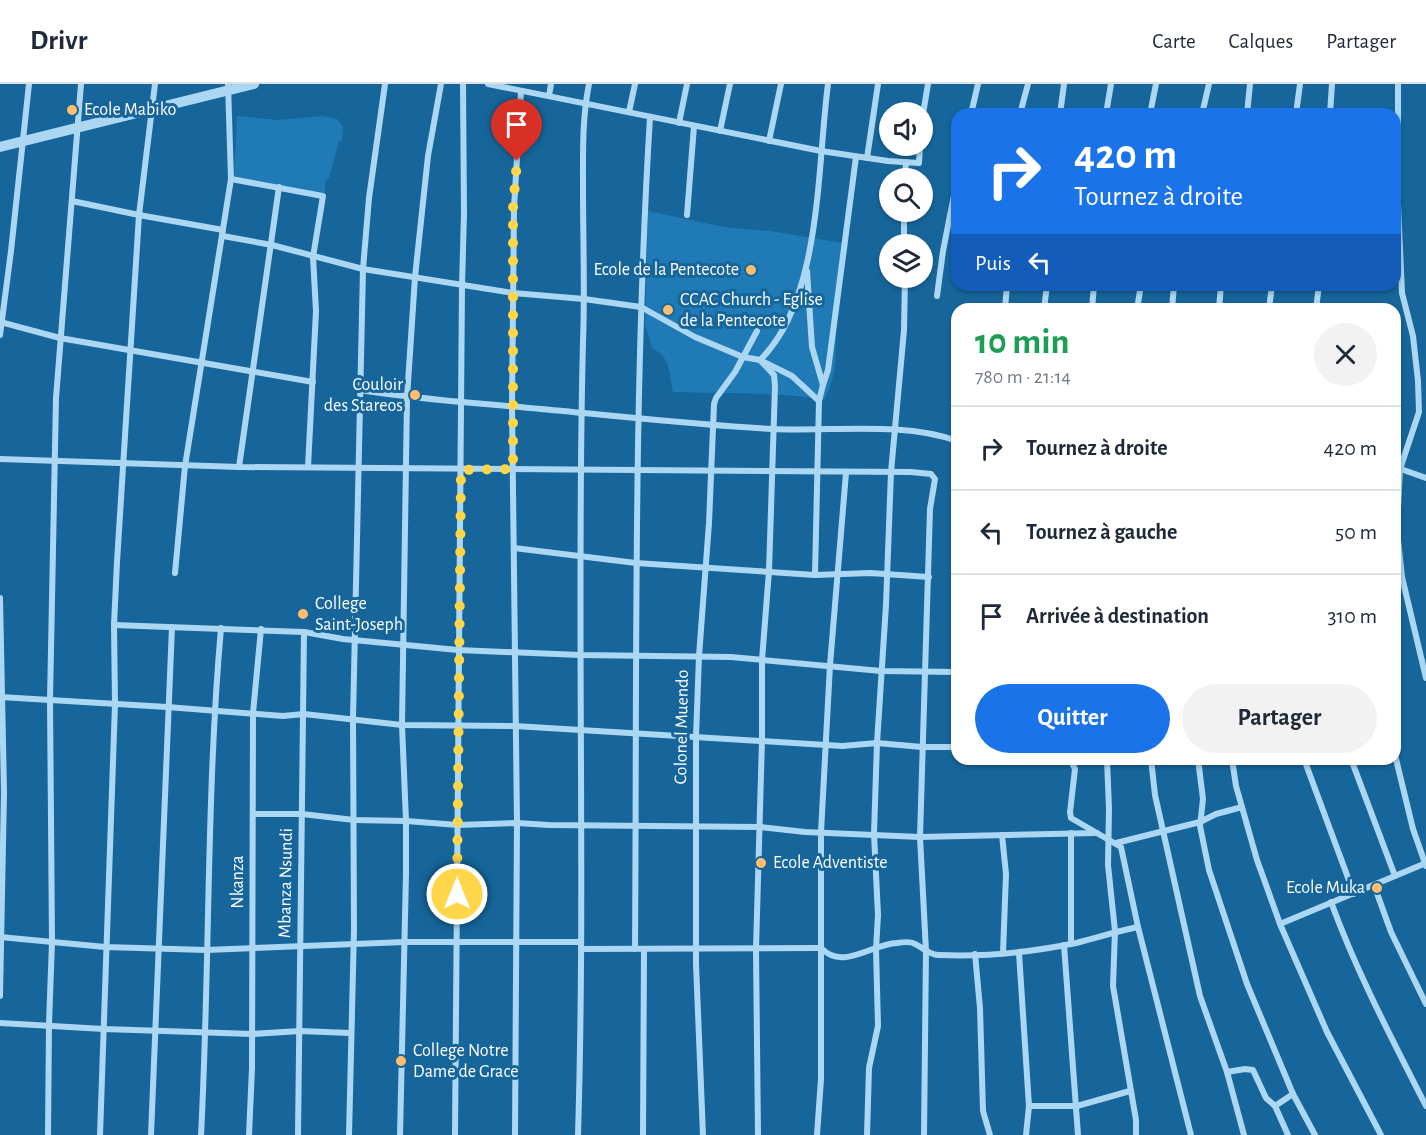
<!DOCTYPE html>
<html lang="fr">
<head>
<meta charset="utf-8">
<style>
	:root { --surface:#fff; --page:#f2f2f3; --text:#1f2937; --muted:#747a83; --line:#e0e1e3; --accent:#1a73e8 }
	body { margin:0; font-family:"Alegreya Sans",sans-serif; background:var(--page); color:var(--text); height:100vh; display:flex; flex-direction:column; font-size:22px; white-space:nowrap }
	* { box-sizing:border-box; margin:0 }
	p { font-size:20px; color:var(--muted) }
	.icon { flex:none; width:33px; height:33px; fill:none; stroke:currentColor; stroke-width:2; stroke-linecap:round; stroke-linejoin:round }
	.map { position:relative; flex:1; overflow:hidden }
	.sheet { position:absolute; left:951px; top:219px; width:450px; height:462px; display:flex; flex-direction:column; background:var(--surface); border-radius:18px; box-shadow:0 2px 4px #0004 }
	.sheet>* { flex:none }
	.banner { position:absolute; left:951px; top:24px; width:450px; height:183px; border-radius:18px; box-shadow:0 2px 4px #0004; background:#1a73e8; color:#fff; overflow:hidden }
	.tools { position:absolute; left:879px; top:18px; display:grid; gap:12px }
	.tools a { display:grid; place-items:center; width:54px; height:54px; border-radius:50%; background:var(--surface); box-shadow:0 2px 4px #0004; font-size:30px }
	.pin { position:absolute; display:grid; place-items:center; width:51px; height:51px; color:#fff; margin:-62px -26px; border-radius:50% 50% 50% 0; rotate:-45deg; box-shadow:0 0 6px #0007 }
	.pin .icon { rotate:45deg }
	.me { position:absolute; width:66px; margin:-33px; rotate:0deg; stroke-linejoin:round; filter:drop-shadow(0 0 4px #0008) }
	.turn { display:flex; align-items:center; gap:21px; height:126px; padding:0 24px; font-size:27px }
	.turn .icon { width:78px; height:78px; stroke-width:2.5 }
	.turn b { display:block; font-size:42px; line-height:51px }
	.then { display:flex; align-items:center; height:57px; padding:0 24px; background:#0003; gap:12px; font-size:22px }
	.round { display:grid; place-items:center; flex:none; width:63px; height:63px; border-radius:32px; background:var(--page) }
	.head { display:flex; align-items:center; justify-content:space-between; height:102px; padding:0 24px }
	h1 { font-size:36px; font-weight:600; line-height:45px; color:#1e9e55 }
	.cta { display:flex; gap:12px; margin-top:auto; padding:12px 24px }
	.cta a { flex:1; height:69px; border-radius:36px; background:var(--accent); color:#fff; font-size:24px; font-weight:600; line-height:69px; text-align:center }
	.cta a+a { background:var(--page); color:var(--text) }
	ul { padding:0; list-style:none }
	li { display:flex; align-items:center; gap:18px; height:84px; padding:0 24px; border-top:2px solid var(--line) }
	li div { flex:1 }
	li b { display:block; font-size:22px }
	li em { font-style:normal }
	header { display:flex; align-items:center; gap:36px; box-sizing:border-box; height:84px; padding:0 30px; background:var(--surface); border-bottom:2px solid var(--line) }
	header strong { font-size:28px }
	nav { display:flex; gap:33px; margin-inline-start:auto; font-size:21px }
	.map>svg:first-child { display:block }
	.green { fill:#1f7ab5 }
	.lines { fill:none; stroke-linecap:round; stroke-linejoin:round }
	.minor { stroke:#acd7f2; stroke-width:6 }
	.tertiary { stroke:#acd7f2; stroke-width:10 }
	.route { stroke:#ffd54a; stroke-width:10; stroke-dasharray:0 18 }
	.poi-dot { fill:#ffbe6e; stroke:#16669b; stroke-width:2 }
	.labels { text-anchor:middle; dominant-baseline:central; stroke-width:6; stroke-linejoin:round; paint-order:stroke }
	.poi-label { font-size:18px; fill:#fff; stroke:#16669b; text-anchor:start }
	.street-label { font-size:18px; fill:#fff; stroke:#16669b }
</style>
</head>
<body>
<header>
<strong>Drivr</strong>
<nav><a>Carte</a><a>Calques</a><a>Partager</a></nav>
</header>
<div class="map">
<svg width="1426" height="1051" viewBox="0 0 1426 1051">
	<rect width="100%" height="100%" fill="#16669b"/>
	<g class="green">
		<path d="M237 32 278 36 323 32 337 35 343 43 342 57H339L329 94 325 98V109L234 94Z"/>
		<path d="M648 127 724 143 771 147 848 160C844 184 840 209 837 234 834 265 840 287 824 316 774 307 723 310 673 308 668 288 673 276 652 264L645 241Z"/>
	</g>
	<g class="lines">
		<g class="minor">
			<path d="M488 0 821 67 888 77 919 79 920 62"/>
			<path d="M1398 0V120L1402 209 1413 252 1418 297 1419 328 1400 385 1397 446 1402 493 1426 594"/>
			<path d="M549 12 551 0"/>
			<path d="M629 28 635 0"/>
			<path d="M971 30 978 0"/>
			<path d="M1020 30 1028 0"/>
			<path d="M1060 30 1064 0"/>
			<path d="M1106 30 1111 0"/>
			<path d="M1150 30 1156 0"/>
			<path d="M1202 30 1209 0"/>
			<path d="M1247 30 1250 0"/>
			<path d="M1296 30 1300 0"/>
			<path d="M1330 30 1332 0"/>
			<path d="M922 36 928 0"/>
			<path d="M679 39 687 0"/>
			<path d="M720 47 730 0"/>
			<path d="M769 57 781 0"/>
			<path d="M867 74 878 0"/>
			<path d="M905 94 906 78"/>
			<path d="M231 95 323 112 313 173 316 227 308 383"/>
			<path d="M72 117 139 131 223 146"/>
			<path d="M904 128V160"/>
			<path d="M687 131 694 42"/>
			<path d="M223 152 272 161 363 185 513 209 584 215 641 223 695 253 743 273 760 276 792 292 819 317 815 491"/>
			<path d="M807 187 812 263 823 301 819 317"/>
			<path d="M937 212 943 167 957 96"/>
			<path d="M1005 225 1007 201"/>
			<path d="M1044 225 1047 201"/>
			<path d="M1092 225 1094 201"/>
			<path d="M1137 225 1141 201"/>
			<path d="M1172 225 1174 201"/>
			<path d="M1219 225 1221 201"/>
			<path d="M1269 225 1272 201"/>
			<path d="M1316 225 1319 201"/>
			<path d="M0 238 60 254 313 298"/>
			<path d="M0 251 11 167 29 0"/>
			<path d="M823 301 828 286 856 73"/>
			<path d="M360 306C421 316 480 319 541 325 618 332 695 341 772 345 829 348 903 337 957 357"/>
			<path d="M0 375 239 383 911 388 931 390 935 395 930 425 920 753 926 867 924 1051"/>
			<path d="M239 383 279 103"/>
			<path d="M1395 383 1426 394"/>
			<path d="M514 464 636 479 815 491 870 489 929 493"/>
			<path d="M175 489 185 382 231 95 228 0"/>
			<path d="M0 514 4 708 0 912"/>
			<path d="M114 541 304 548 343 555 458 566 580 571 731 573 881 587 957 588"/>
			<path d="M0 613 167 623 283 632 304 630 402 641 515 642 842 662 877 659 922 663H957"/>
			<path d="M1395 671 1413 745 1426 782"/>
			<path d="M1070 675 1075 685 1070 728 1071 734 1121 763 1138 843 1191 1051"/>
			<path d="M1107 675 1109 725 1108 781 1115 847 1113 902 1136 1036V1051"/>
			<path d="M1151 675 1155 711 1200 912 1227 988 1244 1051"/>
			<path d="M1198 675 1203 715 1200 742 1209 786 1247 900 1293 1010 1315 1051"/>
			<path d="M1232 675 1236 702 1257 776 1280 840 1327 948 1381 1051"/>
			<path d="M1304 675 1354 810"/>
			<path d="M1351 675 1395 792"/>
			<path d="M254 730H302L354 736 406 737 458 741 517 739 549 741 759 743 805 748 920 753 1097 749"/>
			<path d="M1071 749V860"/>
			<path d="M1002 751 1006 790 1003 869"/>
			<path d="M1116 759 1200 738 1216 730 1242 723"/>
			<path d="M1374 801 1391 848 1426 920"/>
			<path d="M1331 818C1357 889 1392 955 1426 1022"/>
			<path d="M1280 840 1426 779"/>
			<path d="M0 853 105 863 206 866 405 858H581"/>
			<path d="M1064 861 1078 1051"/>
			<path d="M581 865 817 864H821C843 887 871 860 897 859 903 858 910 857 915 860 924 864 929 871 939 871 985 873 1032 868 1076 859 1097 854 1117 847 1138 843"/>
			<path d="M635 865C637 588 633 310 650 33"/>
			<path d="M1019 869 1029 1022 1026 1051"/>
			<path d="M975 870 980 924 983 1027 990 1051"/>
			<path d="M0 939 104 945 252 950 300 947 350 949"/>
			<path d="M1227 988 1245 985 1253 986 1266 1014 1275 1022 1288 1051"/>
			<path d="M1029 1022H1077L1130 1007"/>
			<path d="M1275 1022 1293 1010"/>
			<path d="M48 1051 49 940 52 858 50 616 56 314 81 0"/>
			<path d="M100 1051 115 620 114 541 117 478 139 131 155 0"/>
			<path d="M151 1051 172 543"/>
			<path d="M201 1051C210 882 206 713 221 544"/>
			<path d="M249 1051 252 984 253 629 261 545"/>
			<path d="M298 1051 304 548"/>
			<path d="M349 1051 354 846 353 635 363 185 369 114 385 0"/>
			<path d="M400 1051 406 790V737L402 641 407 314 415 193 428 72 441 0"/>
			<path d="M455 1051 462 202 464 129 463 0"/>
			<path d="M515 1051 517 739 512 322 514 124 521 7"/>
			<path d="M578 1051C586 787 576 523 583 258 585 207 583 156 583 105 583 70 582 35 589 0"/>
			<path d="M643 1051 644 865"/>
			<path d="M703 1051 696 880V653L699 572 709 439 714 320 716 314 735 288 757 247"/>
			<path d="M758 1051 756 865 762 656V576L769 487 775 302 774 291 760 276C822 216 817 82 828 0"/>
			<path d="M817 1051 821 995V748L830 581 846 389"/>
			<path d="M867 1051 869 984 878 942 876 865 878 831 874 750 877 659 886 521 891 388 904 246 905 194"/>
		</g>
		<path class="tertiary" d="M0 63 254 0"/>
	</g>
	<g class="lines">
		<path class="route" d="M457 810 461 386 513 385V124L517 77"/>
	</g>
	<g class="poi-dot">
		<circle cx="72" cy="26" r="6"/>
		<circle cx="751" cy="186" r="6"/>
		<circle cx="668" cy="226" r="6"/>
		<circle cx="415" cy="311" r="6"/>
		<circle cx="303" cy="530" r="6"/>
		<circle cx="761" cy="779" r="6"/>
		<circle cx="1377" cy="804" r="6"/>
		<circle cx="401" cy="977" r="6"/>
	</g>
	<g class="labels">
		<g class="poi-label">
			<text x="84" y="26">Ecole Mabiko</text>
			<text x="739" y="186" text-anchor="end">Ecole de la Pentecote</text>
			<text x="680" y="216">CCAC Church - Eglise<tspan x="680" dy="21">de la Pentecote</tspan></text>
			<text x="403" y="301" text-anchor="end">Couloir<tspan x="403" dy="21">des Stareos</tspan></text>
			<text x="315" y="520">College<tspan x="315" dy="21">Saint-Joseph</tspan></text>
			<text x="773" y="779">Ecole Adventiste</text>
			<text x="1365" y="804" text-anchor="end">Ecole Muka</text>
			<text x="413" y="967">College Notre<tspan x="413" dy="21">Dame de Grace</tspan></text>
		</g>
		<g class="street-label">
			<text transform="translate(682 643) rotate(-89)">Colonel Muendo</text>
			<text transform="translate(238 798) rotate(-90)">Nkanza</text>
			<text transform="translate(286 799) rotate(-89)">Mbanza Nsundi</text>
		</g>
	</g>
</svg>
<div class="tools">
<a><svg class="icon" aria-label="sound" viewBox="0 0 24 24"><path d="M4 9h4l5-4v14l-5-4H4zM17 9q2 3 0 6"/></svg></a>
<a><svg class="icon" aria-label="search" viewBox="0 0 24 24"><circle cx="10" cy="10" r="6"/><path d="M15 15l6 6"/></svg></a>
<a><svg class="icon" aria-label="layers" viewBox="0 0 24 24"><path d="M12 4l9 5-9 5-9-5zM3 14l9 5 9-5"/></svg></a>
</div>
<div class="pin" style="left:517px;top:77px;background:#d93025"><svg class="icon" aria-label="arrive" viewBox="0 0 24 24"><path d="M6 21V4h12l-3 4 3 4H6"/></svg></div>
<svg class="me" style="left:457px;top:810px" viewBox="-20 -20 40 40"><circle r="17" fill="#ffd54a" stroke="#fff" stroke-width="3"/><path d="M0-11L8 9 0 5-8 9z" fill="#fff"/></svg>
<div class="banner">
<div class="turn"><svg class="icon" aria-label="right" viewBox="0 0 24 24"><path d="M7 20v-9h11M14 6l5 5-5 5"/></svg><div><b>420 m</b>Tournez à droite</div></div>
<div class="then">Puis<svg class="icon" aria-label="left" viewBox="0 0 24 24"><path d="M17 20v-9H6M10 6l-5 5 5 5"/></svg></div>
</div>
<section class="sheet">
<div class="head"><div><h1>10 min</h1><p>780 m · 21:14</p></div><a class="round"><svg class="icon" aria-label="close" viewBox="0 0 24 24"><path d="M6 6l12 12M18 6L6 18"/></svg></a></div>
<ul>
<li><svg class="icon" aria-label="right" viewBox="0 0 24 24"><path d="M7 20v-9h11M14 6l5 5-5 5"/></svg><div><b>Tournez à droite</b></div><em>420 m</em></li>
<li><svg class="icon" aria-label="left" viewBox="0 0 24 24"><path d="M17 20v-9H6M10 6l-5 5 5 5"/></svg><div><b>Tournez à gauche</b></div><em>50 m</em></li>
<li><svg class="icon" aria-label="arrive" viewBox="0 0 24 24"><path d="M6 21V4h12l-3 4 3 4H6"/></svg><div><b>Arrivée à destination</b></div><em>310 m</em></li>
</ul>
<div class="cta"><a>Quitter</a><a>Partager</a></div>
</section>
</div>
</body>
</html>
